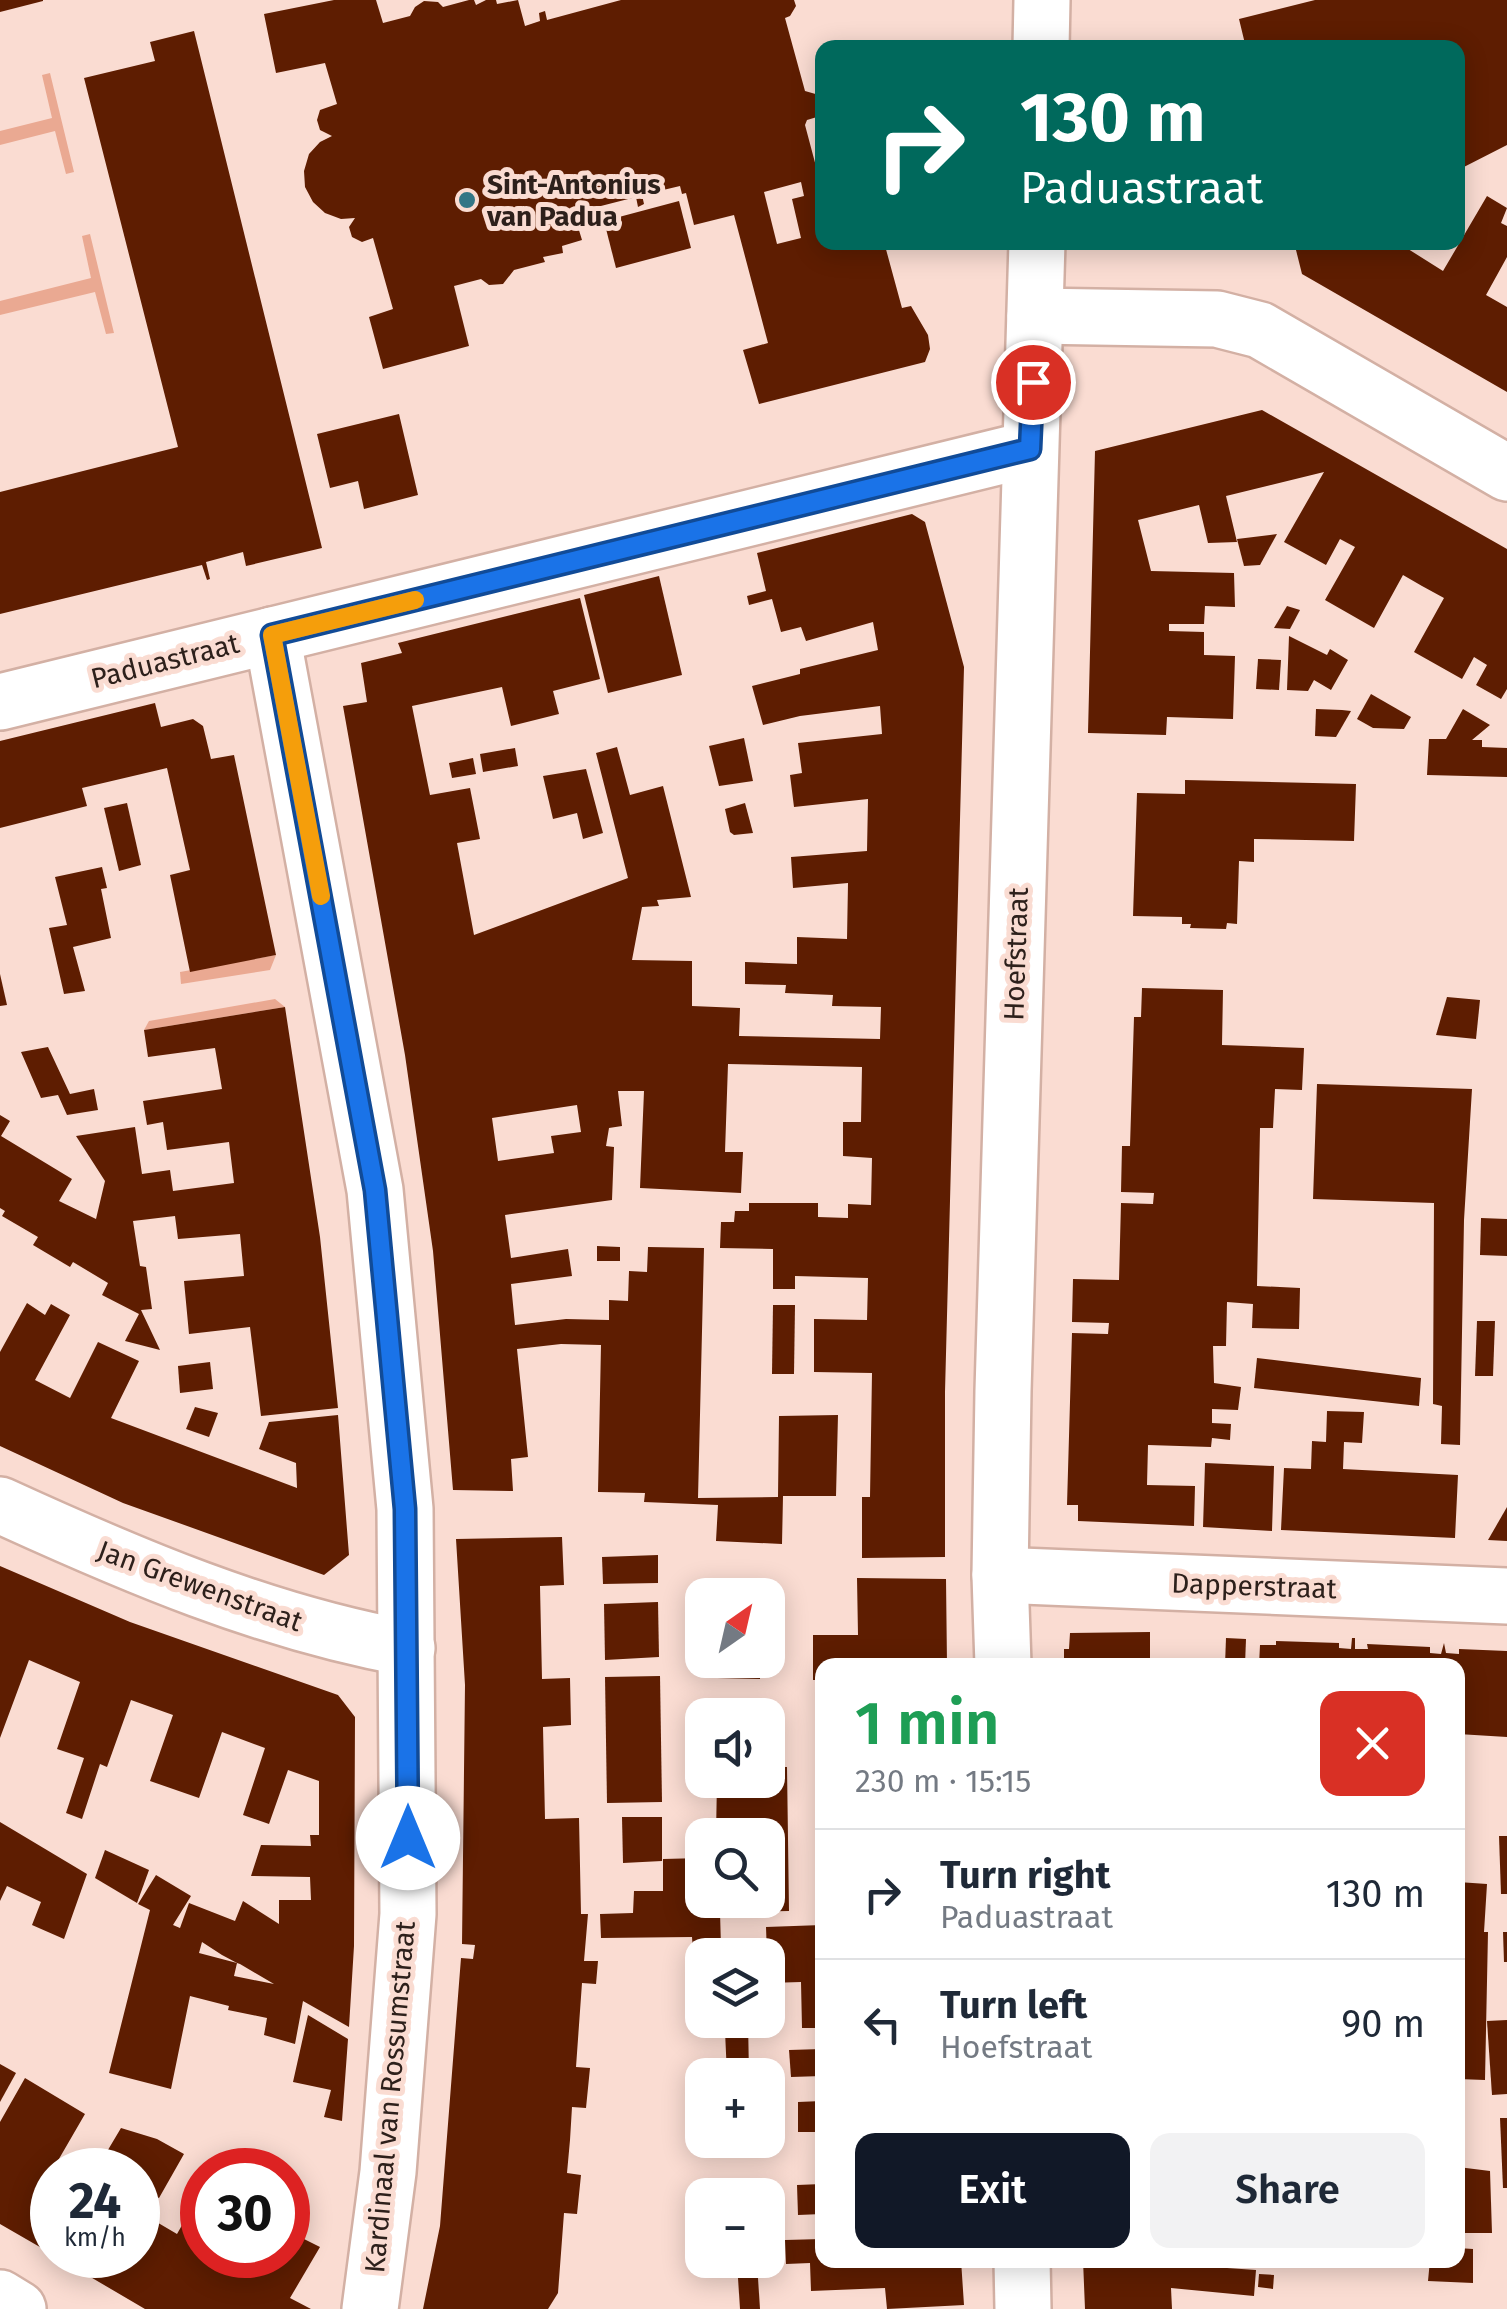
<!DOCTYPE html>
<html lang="en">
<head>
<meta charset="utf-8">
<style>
	:root { --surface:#fff; --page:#f2f2f3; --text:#1f2937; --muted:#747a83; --line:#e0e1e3; --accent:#111827 }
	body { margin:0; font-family:"Fira Sans",sans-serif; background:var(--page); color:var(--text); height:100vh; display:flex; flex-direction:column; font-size:38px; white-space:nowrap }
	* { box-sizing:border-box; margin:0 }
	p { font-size:32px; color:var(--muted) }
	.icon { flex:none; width:55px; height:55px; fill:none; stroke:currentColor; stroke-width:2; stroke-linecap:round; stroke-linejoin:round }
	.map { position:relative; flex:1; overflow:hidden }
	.details { position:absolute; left:815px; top:1658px; width:650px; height:610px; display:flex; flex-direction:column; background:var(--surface); border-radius:20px; box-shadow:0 5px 25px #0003 }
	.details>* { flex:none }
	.hud { position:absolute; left:815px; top:40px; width:650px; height:210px; border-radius:20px; box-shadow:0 5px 25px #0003; background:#00695c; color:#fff; overflow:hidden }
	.needle { width:65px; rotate:34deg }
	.fabs { position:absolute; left:685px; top:1578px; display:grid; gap:20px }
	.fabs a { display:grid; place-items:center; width:100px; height:100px; border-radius:20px; background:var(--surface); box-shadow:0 5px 25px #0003; font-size:50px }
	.speed { position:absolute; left:30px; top:2148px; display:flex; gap:20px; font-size:50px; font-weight:700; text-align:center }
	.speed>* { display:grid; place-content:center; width:130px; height:130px; border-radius:50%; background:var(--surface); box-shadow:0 5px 25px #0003; line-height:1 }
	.speed small { font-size:25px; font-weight:400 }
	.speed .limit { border:15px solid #d22; background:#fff; color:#111 }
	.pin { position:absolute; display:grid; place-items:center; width:85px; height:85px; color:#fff; margin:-42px; border:5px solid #fff; border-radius:50%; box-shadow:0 2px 10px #0007 }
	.me { position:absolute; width:110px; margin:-55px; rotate:0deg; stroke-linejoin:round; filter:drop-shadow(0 0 8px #0008) }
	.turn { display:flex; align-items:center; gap:35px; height:210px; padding:0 40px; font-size:45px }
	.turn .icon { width:130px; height:130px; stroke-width:2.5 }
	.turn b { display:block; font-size:70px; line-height:85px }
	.round { display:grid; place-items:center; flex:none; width:105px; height:105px; border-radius:20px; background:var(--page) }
	.headline { display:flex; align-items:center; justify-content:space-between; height:170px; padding:0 40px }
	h1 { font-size:60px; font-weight:600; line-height:75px; color:#1e9e55 }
	.primary-button { display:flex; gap:20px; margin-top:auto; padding:20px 40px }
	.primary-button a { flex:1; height:115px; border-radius:20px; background:var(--accent); color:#fff; font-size:40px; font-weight:600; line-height:115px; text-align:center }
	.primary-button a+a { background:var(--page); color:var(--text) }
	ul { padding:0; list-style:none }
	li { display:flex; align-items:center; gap:30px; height:130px; padding:0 40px; border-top:2px solid var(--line) }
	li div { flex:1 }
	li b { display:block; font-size:38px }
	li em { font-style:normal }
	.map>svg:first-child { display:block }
	.green { fill:#eaa992 }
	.building { fill:#5e1d01; fill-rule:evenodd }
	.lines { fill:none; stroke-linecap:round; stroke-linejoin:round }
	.minor-casing { stroke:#d3b0a4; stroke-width:60 }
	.tertiary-casing { stroke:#d3b0a4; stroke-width:60 }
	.minor { stroke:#fff; stroke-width:55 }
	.tertiary { stroke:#fff; stroke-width:55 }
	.route-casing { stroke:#114b97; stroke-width:25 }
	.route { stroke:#1a73e8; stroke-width:18 }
	.slow { stroke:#f59e0b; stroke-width:18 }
	.poi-dot { fill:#337686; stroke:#fadcd2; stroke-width:4 }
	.labels { text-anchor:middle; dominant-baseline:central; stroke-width:10; stroke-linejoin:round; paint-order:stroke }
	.poi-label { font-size:28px; font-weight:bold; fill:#2d201b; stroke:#fadcd2; text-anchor:start }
	.street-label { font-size:28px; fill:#2d201b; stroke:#fadcd2 }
</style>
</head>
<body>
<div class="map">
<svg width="1507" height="2309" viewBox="0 0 1507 2309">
	<rect width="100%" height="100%" fill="#fadcd2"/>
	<g class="green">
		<path d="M50 73 74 172 66 174 55 131 0 145V131L52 118 42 75Z"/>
		<path d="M90 234 114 333 106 334 95 292 0 315V301L91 278 82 236Z"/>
		<path d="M276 955 270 970 181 984 180 972Z"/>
		<path d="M275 999 285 1007 144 1030 149 1021Z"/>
	</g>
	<g class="building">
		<path d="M0 0H43V1L0 12Z"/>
		<path d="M334 0H376L383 23 410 16 415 7 424 1 438 2 443 7 469 0H474L476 5 486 0H496L497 4 518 0 525 26 540 21 539 13 545 11 547 20 621 0H794L796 6 790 16 785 18 805 91 819 95 822 107 817 117 807 120 805 125 822 189V242H884L902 308 911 306 928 335 930 349 925 362 759 404 743 350 768 343 734 215 694 225 686 193 682 194 680 186 642 195 644 204 638 207 636 197 597 207 599 216 593 218 591 209 574 214 582 240 562 246 563 253 543 257 545 262 514 270 503 284 489 285 481 279 454 286 469 346 383 369 369 317 393 309 373 238 362 242 352 237 349 227 355 218 341 219 325 213 313 202 305 187 304 171 309 154 320 142 332 136 320 130 317 120 320 110 337 104 325 63 276 73 264 14ZM801 182 804 196 792 199 801 238 777 244 764 192Z"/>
		<path d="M1315 0H1507V145L1458 170V48H1246L1239 19Z"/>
		<path d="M194 31 322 548 246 566 243 552 206 562 210 579 207 580 202 565 0 614V492L178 447 84 78 155 61 150 42Z"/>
		<path d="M1487 196 1507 208 1501 223 1507 226V257L1486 295 1507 307V392L1302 274 1294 242H1397L1443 271Z"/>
		<path d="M679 201 691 248 616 268 604 221Z"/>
		<path d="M1262 410 1507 549V689L1501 699 1476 685 1487 665 1474 657 1462 679 1414 652 1444 598 1422 586 1403 575 1374 628 1325 600 1355 547 1340 539 1326 565 1284 542 1324 472 1226 496 1237 542 1208 543 1199 505 1138 520 1151 571 1234 573 1235 607 1205 606 1204 624H1169V631L1204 632V655L1235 656 1233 719 1167 717 1166 735 1088 733 1095 451Z"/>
		<path d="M399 414 418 495 364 509 358 481 330 488 317 434Z"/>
		<path d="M912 514 925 522 964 667 945 1392V1557L862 1558V1497H870L872 1373 814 1372V1319L867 1320 868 1278 795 1276V1289H773V1249L720 1248 721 1222H734L735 1211H749V1203H818V1217L848 1218V1204L871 1205 872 1158 843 1156V1122H861L862 1067 728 1064 725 1152H743L741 1193 640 1188 644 1091H618L622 1126 609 1128 606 1146 614 1147 612 1200 505 1215 511 1258 568 1249 572 1276 511 1284 515 1325 566 1319 609 1320V1300L628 1301 629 1271 647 1272 648 1247 704 1248 698 1498 778 1497 779 1416 838 1415 836 1496H783L782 1544 716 1541 718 1505 644 1502 645 1493 598 1492 601 1345 561 1344 517 1349 528 1457 511 1459 513 1491 453 1490 433 1251 405 1055 343 706 367 702 361 663 402 653 398 643 580 598 600 679 553 691 559 714 511 726 502 687 412 706 430 795 470 788 480 839 457 843 474 935 628 878 596 753 617 747 630 795 663 786 691 897 657 900 659 906 642 907 632 960 692 961V1006L740 1008 739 1036 880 1039 881 1007 832 1006 833 995 785 993 786 985 745 984V962L797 964V937L847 939 848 883 793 888 791 857 867 851 868 799 794 807 790 775 802 773 798 743 882 734 880 706 800 716 763 725 752 686 800 674V669L878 650 873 622 806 641 801 627 781 632 772 599 749 605 747 596 766 591 757 553ZM577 1105 581 1132 551 1136 554 1153 498 1161 492 1118Z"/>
		<path d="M1277 534 1260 565 1244 566 1237 539Z"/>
		<path d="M659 576 682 675 608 693 584 595Z"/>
		<path d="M1287 606 1300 610 1290 629 1274 628Z"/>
		<path d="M1289 636 1327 655 1330 649 1348 660 1331 690 1314 680 1308 691 1287 690Z"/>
		<path d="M1258 659 1281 660 1279 690 1256 689Z"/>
		<path d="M1371 694 1411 717 1404 729 1373 728 1357 719Z"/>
		<path d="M155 703 161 727 193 719 203 726 211 759 234 755 276 955 190 972 170 875 190 870 167 768 82 788 87 806 0 828V741Z"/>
		<path d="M1316 709 1342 710 1351 711 1336 737 1315 736Z"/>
		<path d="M1463 709 1490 725 1472 740H1482V747L1507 748V777L1427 775 1429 739H1446Z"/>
		<path d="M744 738 753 781 719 786 709 746Z"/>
		<path d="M515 748 518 766 483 772 480 754Z"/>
		<path d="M473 758 476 774 452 778 449 763Z"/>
		<path d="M586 769 603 833 583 839 577 813 553 819 543 776Z"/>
		<path d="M1185 780 1356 784 1354 841 1254 839V862L1239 861 1237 924 1227 923 1226 929 1190 928 1191 924H1182V917L1133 916 1137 793 1185 794Z"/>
		<path d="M127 803 141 865 119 871 104 808Z"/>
		<path d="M745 803 753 833 734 835 730 832 725 809Z"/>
		<path d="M102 867 107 888 101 889 111 938 73 947 85 991 64 994 49 928 67 925 55 877Z"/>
		<path d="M0 974 7 1005 0 1006Z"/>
		<path d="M1142 988 1223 990 1222 1045 1304 1048 1302 1090 1275 1089 1273 1128H1260L1257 1286 1300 1288 1299 1329 1252 1328 1253 1304 1227 1302 1226 1346H1213L1214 1383 1241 1387 1238 1410 1212 1409V1423L1231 1424 1230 1440 1212 1438 1211 1447 1148 1445 1147 1485 1195 1486 1194 1526 1078 1521V1505H1067L1072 1333 1108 1334 1109 1323 1072 1322 1073 1279 1119 1280 1121 1203 1153 1204 1154 1193 1121 1192 1122 1146H1130L1134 1017H1141Z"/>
		<path d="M1447 997 1480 1000 1476 1039 1436 1035Z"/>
		<path d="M285 1007 320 1237 338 1408 261 1416 250 1327 189 1334 184 1281 244 1276 240 1234 178 1239 175 1216 133 1221 140 1266 146 1267 152 1309 141 1310 160 1350 125 1341 139 1314 102 1295 108 1283 73 1262 70 1267 33 1245 38 1237 2 1216 5 1211 0 1208V1115L10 1121 1 1136 72 1179 59 1201 96 1219 105 1181 76 1136 135 1127 142 1174 170 1170 173 1191 234 1183 229 1142 167 1150 163 1122 147 1125 143 1101 222 1089 215 1048 148 1057 144 1030Z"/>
		<path d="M48 1047 70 1094 94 1089 98 1110 67 1115 58 1095 41 1098 21 1052Z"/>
		<path d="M1317 1084 1472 1089 1464 1220 1460 1445 1441 1444 1442 1406 1433 1404 1434 1203 1313 1199Z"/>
		<path d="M1481 1218 1507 1219V1256L1480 1255Z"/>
		<path d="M597 1246 620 1247V1261H597Z"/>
		<path d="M27 1303 45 1315 51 1304 70 1315 35 1380 70 1398 98 1342 139 1361 111 1418 297 1488 296 1463 259 1449 269 1422 338 1415 349 1555 324 1575 123 1503 0 1446V1352Z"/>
		<path d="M773 1305H795L794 1374H772Z"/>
		<path d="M1477 1321H1495L1493 1376H1475Z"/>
		<path d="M1257 1358 1421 1378 1419 1406 1254 1388Z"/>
		<path d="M210 1362 213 1389 180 1393 178 1366Z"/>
		<path d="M195 1407 218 1413 209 1437 186 1429Z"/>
		<path d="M1327 1411 1364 1412 1362 1443 1344 1442 1343 1469 1458 1475 1455 1538 1281 1530 1284 1468 1311 1469 1312 1441 1326 1442Z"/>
		<path d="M1205 1463 1274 1466 1272 1531 1203 1527Z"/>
		<path d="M1507 1507V1541L1488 1540Z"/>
		<path d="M562 1537 564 1585 540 1586 542 1679 570 1678 571 1725 543 1727 545 1819 579 1818 581 1914H588L584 1961H598L596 1984 582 1983 576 2067 590 2068 586 2108 572 2107 570 2140 567 2173 581 2175 577 2214 564 2213 558 2293 548 2309H423L440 2226 461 1958 473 1959 475 1945 462 1944 465 1685 456 1539Z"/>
		<path d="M658 1555V1583L603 1584 602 1557Z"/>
		<path d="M0 1566 130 1622 338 1695 355 1717 354 1946 349 2027 303 2001 295 2044 264 2035 267 2018 228 2010 229 2006 190 1996 171 2089 109 2073 150 1910 138 1904 156 1875 191 1896 173 1925 180 1928 189 1903 235 1921 243 1901 279 1924V1900H311L310 1877 251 1876 261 1845 311 1846 310 1835H319V1781L288 1770 269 1824 243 1815 265 1748 222 1732 199 1798 150 1781 173 1715 131 1700 107 1767 100 1764 82 1819 66 1813 84 1758 57 1749 80 1682 29 1660 0 1738ZM202 1942 222 1955 237 1963 199 1953ZM237 1963 240 1964 274 1984 234 1976Z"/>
		<path d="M857 1578 946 1579 947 1665H822V1680H813V1635H858Z"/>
		<path d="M658 1602 659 1657 605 1660 604 1604Z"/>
		<path d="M1150 1632V1665H1064V1649H1069L1070 1633Z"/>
		<path d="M1226 1638 1246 1639 1245 1665H1225Z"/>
		<path d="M1352 1638H1355V1649H1368L1367 1644 1430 1647V1653L1441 1654 1444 1643 1446 1653 1459 1654V1649L1507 1651V1737L1458 1734V1665H1259L1260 1645H1276V1641L1339 1643V1648L1351 1649Z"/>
		<path d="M718 1660H760V1679L717 1678Z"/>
		<path d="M660 1676 662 1802 607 1803 605 1677Z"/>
		<path d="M768 1767H787L789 1911 720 1912 721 1947H746V1955H702V2020H748L749 2075H727L725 2031 722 2027 698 2029 692 1937 601 1938 600 1914 633 1913 634 1891H663V1859L702 1858V1900H768V1835H716L717 1780H768Z"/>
		<path d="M1458 1807H1465L1464 1829 1458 1828Z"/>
		<path d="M622 1817H662V1861L623 1863Z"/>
		<path d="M0 1822 87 1874 64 1939 32 1925 41 1902 7 1886 0 1901Z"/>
		<path d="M1499 1836H1507V1894H1501Z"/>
		<path d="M105 1850 149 1870 137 1903 95 1878Z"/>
		<path d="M1458 1882 1487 1884 1484 1932H1488L1485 2080 1458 2079Z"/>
		<path d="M822 1925V2028H802L801 1982 768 1983 766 1927Z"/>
		<path d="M1503 1932H1507V1962H1504Z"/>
		<path d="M308 2015 348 2039 342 2121 324 2117 331 2090 293 2082Z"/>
		<path d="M1507 2020V2094L1492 2095 1487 2021Z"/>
		<path d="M822 2049V2076L791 2077 789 2050Z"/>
		<path d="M0 2064 16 2073 0 2102Z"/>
		<path d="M25 2078 85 2114 56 2164 65 2170H52V2254L0 2224V2122Z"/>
		<path d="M822 2101V2132H798V2102Z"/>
		<path d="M1500 2118H1507V2188H1503Z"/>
		<path d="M121 2128 157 2139 184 2154 159 2198 154 2196 143 2214 177 2234 202 2190V2255H288V2238L296 2244 300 2237 320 2247 290 2298 311 2309H145L53 2255H138V2170H96Z"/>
		<path d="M1458 2167 1490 2171 1492 2233H1458Z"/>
		<path d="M822 2184V2214L798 2215 797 2185Z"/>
		<path d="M755 2185V2195H734L733 2187Z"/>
		<path d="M822 2239V2260H961L964 2305 887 2309 885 2288 811 2291 810 2263 786 2264 785 2240Z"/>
		<path d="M1458 2248 1473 2249V2283L1428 2281 1430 2260H1458Z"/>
		<path d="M745 2260H766V2265L745 2266Z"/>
		<path d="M1083 2260H1227V2268L1256 2270 1254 2296 1171 2288 1172 2309H1085Z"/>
		<path d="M1259 2274 1274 2275 1273 2289 1258 2287Z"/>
		<path d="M738 2278H758L760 2309H740Z"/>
	</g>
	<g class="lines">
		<g class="minor-casing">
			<g id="minor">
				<path d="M1041 48 1042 0"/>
				<path d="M1035 316 1217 319 1260 330 1507 473"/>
				<path d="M272 635 375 1190 405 1509 408 1914 388 2172 370 2309"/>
				<path d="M0 702 1030 449"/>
				<path d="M0 1505C131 1565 264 1622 407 1648"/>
				<path d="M1000 1575 1507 1596"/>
				<path d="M1003 1665 1000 1575 1003 1391 1037 242"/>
				<path d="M1022 2260 1023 2309"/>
			</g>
		</g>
		<g class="tertiary-casing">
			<path id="tertiary" d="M0 2298 18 2309"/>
		</g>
		<use href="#minor" class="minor"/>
		<use href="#tertiary" class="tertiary"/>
	</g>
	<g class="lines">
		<g class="route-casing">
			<path id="route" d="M408 1838 405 1509 375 1190 272 635 1030 449 1033 382"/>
		</g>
		<use href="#route" class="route"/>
		<path class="slow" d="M321 896 272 635 415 600"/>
	</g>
	<circle class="poi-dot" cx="467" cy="200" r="10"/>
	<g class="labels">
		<g class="poi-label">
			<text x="487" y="184">Sint-Antonius<tspan x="487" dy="32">van Padua</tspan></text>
		</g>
		<g class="street-label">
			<text transform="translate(165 661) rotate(-14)">Paduastraat</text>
			<text transform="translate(1016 954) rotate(-88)">Hoefstraat</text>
			<text transform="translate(200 1586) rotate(20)">Jan Grewenstraat</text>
			<text transform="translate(1254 1586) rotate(2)">Dapperstraat</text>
			<text transform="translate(390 2097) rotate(-85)">Kardinaal van Rossumstraat</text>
		</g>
	</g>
</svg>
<div class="fabs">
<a><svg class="needle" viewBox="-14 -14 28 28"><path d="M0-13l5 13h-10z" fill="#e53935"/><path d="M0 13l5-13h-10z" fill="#747a83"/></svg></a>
<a><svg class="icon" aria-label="sound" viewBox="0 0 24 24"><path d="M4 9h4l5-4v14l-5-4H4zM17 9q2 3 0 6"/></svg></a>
<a><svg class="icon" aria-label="search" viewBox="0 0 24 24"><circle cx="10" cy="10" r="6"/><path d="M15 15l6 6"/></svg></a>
<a><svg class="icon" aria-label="layers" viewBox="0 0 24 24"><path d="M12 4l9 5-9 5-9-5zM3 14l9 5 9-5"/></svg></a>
<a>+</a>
<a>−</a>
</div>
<div class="speed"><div>24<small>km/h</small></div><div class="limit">30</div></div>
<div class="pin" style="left:1033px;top:382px;background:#d93025"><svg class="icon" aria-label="arrive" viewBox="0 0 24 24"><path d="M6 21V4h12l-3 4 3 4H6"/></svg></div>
<svg class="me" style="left:408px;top:1838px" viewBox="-20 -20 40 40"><circle r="19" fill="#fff"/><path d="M0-13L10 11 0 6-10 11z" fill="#1a73e8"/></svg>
<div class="hud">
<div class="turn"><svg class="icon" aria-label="right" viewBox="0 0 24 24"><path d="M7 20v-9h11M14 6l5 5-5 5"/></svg><div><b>130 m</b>Paduastraat</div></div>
</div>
<section class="details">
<div class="headline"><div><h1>1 min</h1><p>230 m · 15:15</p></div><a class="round" style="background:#d93025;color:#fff"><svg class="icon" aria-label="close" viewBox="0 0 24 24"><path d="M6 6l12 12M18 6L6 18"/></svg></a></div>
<ul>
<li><svg class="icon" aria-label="right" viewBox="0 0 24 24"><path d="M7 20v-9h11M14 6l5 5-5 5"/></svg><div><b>Turn right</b><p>Paduastraat</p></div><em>130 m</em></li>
<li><svg class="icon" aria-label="left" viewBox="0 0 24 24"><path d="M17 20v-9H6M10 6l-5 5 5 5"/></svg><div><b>Turn left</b><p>Hoefstraat</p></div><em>90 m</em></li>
</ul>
<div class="primary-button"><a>Exit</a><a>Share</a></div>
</section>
</div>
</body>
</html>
